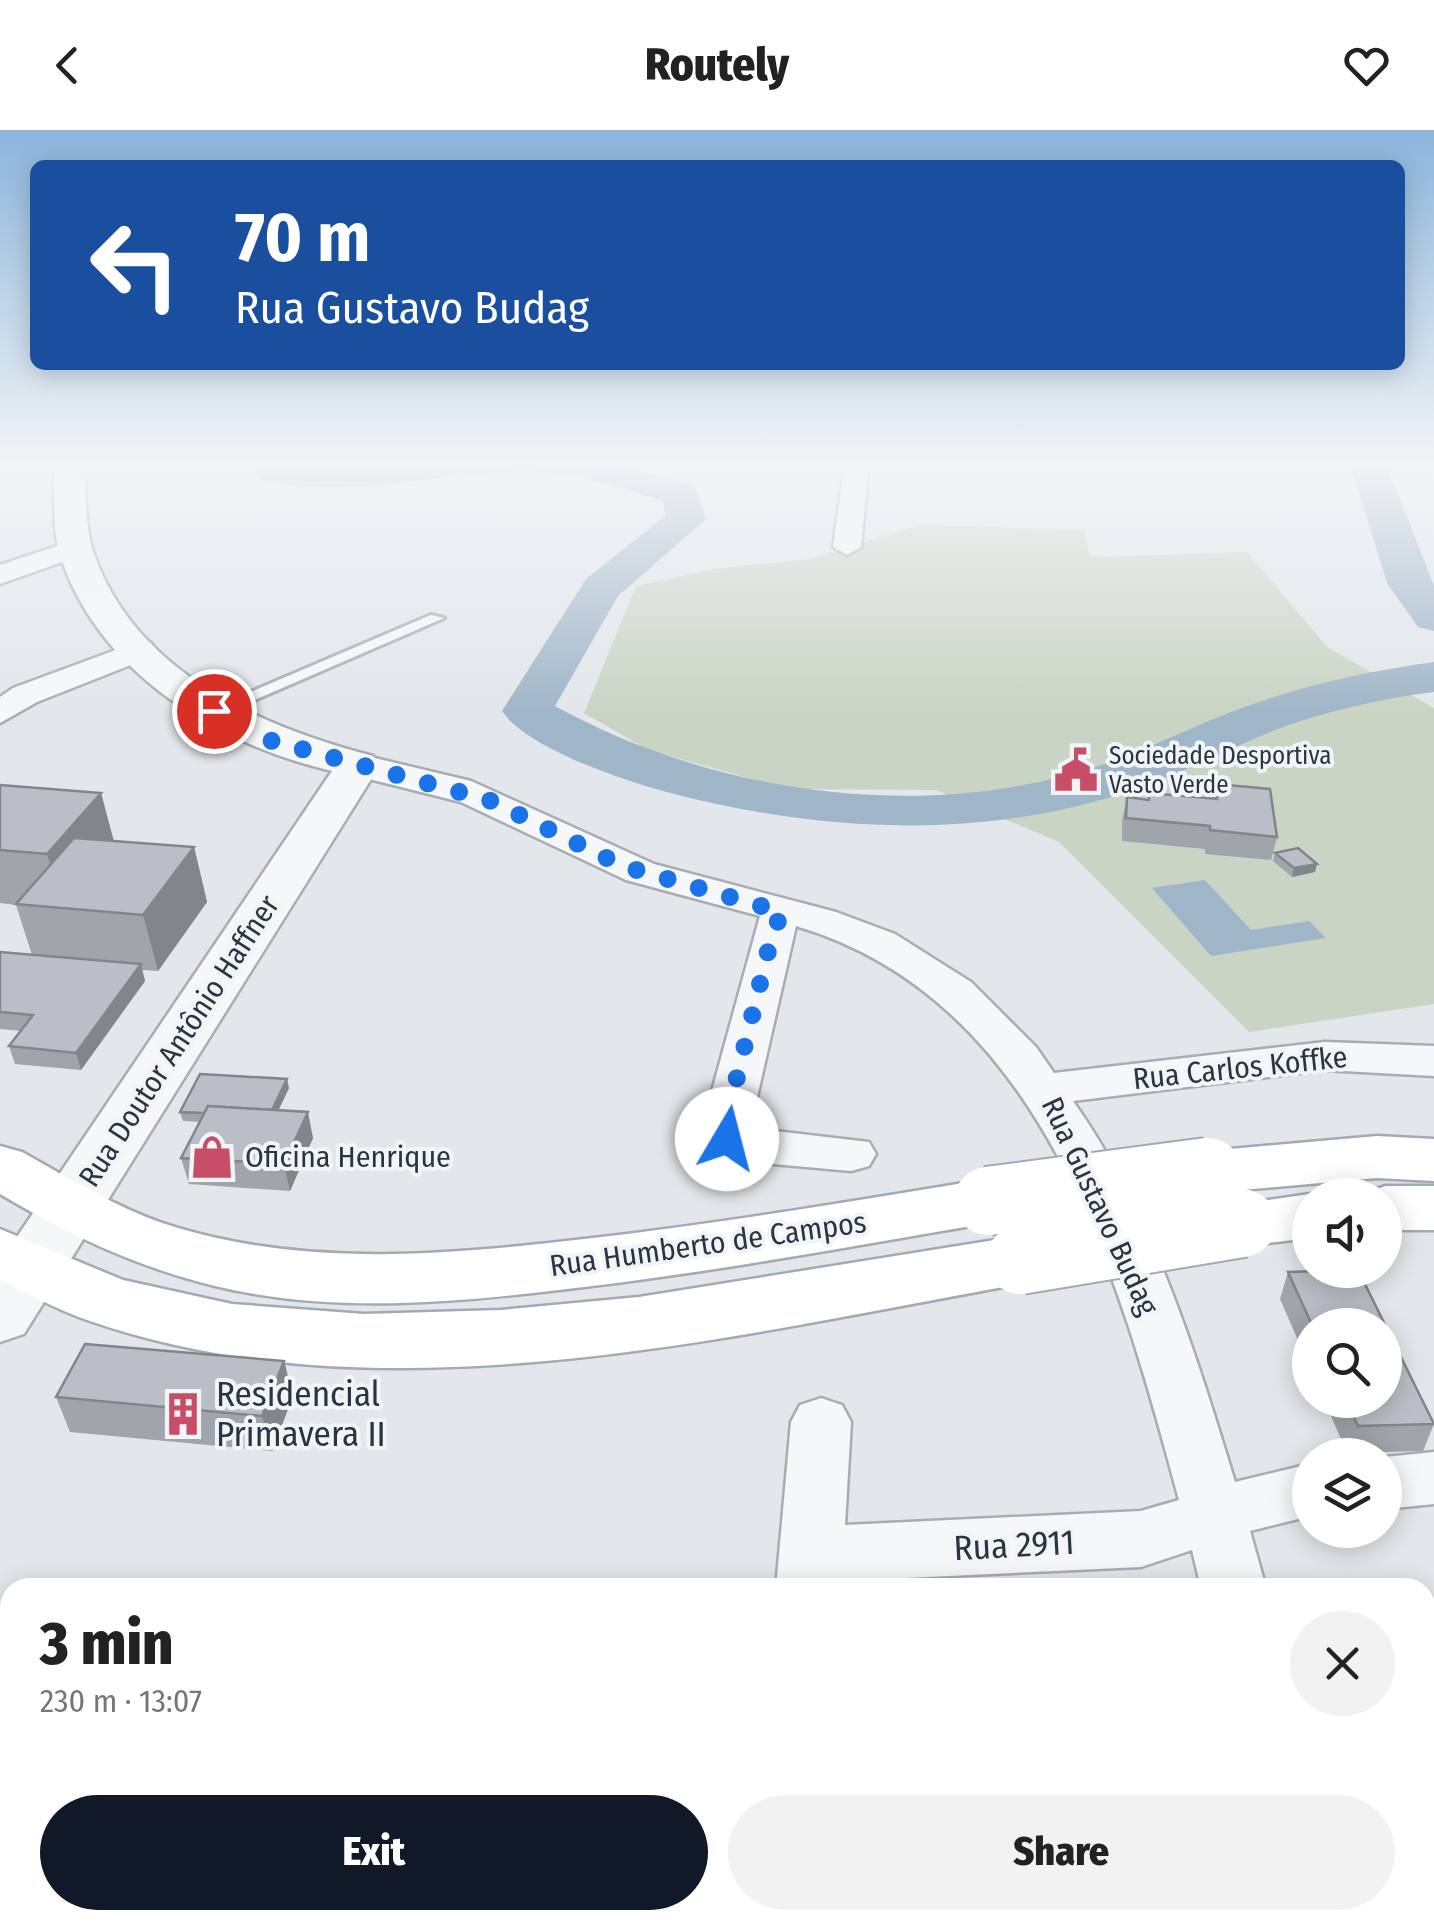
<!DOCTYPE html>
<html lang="en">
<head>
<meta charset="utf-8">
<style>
	:root { --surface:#fff; --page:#f2f2f2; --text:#222; --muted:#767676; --accent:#111827 }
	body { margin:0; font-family:"Fira Sans Condensed",sans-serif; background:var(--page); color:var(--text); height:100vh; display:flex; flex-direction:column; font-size:38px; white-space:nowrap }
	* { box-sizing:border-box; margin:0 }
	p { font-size:32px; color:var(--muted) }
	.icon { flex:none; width:55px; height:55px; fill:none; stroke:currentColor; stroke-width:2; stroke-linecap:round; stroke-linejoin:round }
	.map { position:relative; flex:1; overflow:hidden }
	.sheet { position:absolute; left:0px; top:1448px; width:1435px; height:352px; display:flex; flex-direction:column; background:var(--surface); border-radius:30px 30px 0 0; box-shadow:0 5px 25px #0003 }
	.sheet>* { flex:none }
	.hud { position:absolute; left:30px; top:30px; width:1375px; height:210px; border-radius:15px; box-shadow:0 5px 25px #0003; background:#1a4fa0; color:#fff; overflow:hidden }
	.fabs { position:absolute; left:1292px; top:1048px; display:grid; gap:20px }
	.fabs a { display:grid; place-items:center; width:110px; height:110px; border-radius:50%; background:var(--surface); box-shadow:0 5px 25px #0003; font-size:50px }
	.pin { position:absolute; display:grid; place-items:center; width:85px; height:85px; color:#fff; margin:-42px; border:5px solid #fff; border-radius:50%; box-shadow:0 2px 10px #0007 }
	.me { position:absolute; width:110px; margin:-55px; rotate:8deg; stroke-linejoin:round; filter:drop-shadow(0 0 8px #0008) }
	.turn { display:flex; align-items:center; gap:35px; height:210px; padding:0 40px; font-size:45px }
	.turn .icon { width:130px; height:130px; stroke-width:2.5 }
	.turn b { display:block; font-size:70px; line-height:85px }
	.round { display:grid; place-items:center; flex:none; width:105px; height:105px; border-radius:52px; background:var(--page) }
	.overview { display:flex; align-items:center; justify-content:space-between; height:170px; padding:0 40px }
	h1 { font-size:60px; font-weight:800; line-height:75px }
	.cta { display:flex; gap:20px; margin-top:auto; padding:20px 40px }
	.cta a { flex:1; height:115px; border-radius:60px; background:var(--accent); color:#fff; font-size:40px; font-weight:800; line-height:115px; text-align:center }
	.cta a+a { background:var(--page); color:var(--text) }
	header { display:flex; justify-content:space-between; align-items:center; height:130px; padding:0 40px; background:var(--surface); font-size:45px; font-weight:800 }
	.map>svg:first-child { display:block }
	.green { fill:#c9d4c4 }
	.water { fill:#9fb5c8 }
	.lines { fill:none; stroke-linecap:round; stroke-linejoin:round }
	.river { fill:#9fb5c8; fill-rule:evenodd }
	.service-casing { stroke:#a8adb4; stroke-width:6 }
	.minor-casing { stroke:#a8adb4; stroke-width:5 }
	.tertiary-casing { stroke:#a8adb4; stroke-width:5 }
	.primary-casing { stroke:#a2abb5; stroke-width:5 }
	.service { fill:#f5f7f9; fill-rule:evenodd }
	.minor { fill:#f5f7f9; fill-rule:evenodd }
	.tertiary { fill:#f5f7f9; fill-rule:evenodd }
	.primary { fill:#fff; fill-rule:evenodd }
	.primary-bridge-casing { stroke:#a2abb5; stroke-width:72; stroke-linecap:butt }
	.primary-bridge { stroke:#fff; stroke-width:68 }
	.wall { fill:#a0a4ab }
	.shaded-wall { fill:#82868b }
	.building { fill:#babfc7; stroke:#82868b; stroke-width:2.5 }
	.route { stroke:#1a73e8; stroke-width:18; stroke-dasharray:0 32.4 }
	.labels { text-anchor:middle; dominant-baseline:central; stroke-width:8; stroke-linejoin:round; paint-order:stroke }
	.far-poi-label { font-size:25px; fill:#2b3442; stroke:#f2f5f8; text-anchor:start }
	.street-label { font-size:30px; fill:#2b3442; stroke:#f2f5f8 }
	.poi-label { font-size:30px; fill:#2b3442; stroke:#f2f5f8; text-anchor:start }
	.near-poi-label { font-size:35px; fill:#2b3442; stroke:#f2f5f8; text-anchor:start }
	.near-street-label { font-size:35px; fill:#2b3442; stroke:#f2f5f8 }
</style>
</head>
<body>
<header><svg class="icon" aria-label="back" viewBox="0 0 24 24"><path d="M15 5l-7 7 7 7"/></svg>Routely<svg class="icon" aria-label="heart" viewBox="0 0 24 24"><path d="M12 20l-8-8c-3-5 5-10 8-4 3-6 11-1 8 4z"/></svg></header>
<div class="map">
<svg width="1434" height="1798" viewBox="0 0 1434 1798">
	<rect width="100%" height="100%" fill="#e3e6ea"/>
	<path class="green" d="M920 395 1084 400 1090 427 1247 422 1327 517 1434 578V874L1249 902 1059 712 936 660 788 659 648 620 584 583 636 456 715 439 810 429Z"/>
	<path class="water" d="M1205 750 1251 800 1309 791 1326 808 1211 826 1152 758Z"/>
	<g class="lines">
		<g class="river">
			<path d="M251 333 322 338 385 333H613L695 356 706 389 618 466 555 576C713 663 918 693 1093 638 1144 622 1192 596 1242 578 1304 555 1369 541 1434 532V562C1379 569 1325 581 1272 601 1226 620 1181 644 1133 660 979 712 817 702 663 661 620 649 527 618 502 581L586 449 665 386 663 371C620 358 572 341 527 341 437 342 349 371 259 349Z"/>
			<path d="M1350 333H1386L1434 456V501L1418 497 1387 453Z"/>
		</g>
		<g class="service-casing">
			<path id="service" d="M431 485 444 488 220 585H208L206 581Z"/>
		</g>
		<g class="minor-casing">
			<g id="minor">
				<path d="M845 333H869L861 417 847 425 833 417Z"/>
				<path d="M75 410 89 418 85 424 0 454V435Z"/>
				<path d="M140 511 151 513 156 520 151 527 37 572 0 593V567L13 558Z"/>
				<path d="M358 624 471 651 654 734 836 782 895 804 971 852 1036 917 1054 943 1325 912 1434 916V946L1325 940 1073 971C1153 1084 1195 1221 1235 1352L1310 1334V1386L1250 1401 1266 1458H1201L1192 1420 1141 1437 842 1451V1458H776L791 1292 800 1275 821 1268 842 1275 851 1292 845 1395 1141 1381 1179 1370C1119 1148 1045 870 796 796L750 998 869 1012 876 1024 869 1036 851 1041 740 1031 710 1021 701 1001 760 786 626 750 461 672 345 643 340 635 345 627Z"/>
				<path d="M1434 1322V1374L1385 1379V1327Z"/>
				<rect x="747" y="1790" width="78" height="8"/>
				<path d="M1286 1790H1364L1367 1798H1289Z"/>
			</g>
		</g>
		<g class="tertiary-casing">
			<path id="tertiary" d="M53 333H83C87 363 84 396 94 424 136 543 261 597 373 626L380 635 24 1204 0 1212V1132L332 641C218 614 99 544 60 425 51 396 56 363 53 333Z"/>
		</g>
		<g class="primary-casing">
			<g id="primary">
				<path d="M1377 1006 1434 1009V1051L1377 1048 1208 1063 1186 1057 1177 1042 1186 1027 1208 1021Z"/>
				<path d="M0 1016 22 1022C72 1050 123 1082 178 1098 309 1137 450 1125 584 1109 719 1094 854 1071 988 1049L1010 1055 1019 1071 1010 1087 988 1093C854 1116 719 1141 584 1157 463 1172 335 1185 215 1156 137 1137 69 1105 0 1064Z"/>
				<path d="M1385 1056H1434V1100H1385V1065H1361Z"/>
				<path d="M1310 1064 1315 1065H1310V1108L1242 1116 1220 1109 1210 1093 1220 1077Z"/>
				<path d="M0 1099 123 1150 232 1174 364 1184 501 1180 639 1167 1020 1106 1043 1113 1053 1130 1043 1147 1020 1154C727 1207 381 1292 90 1191 59 1181 29 1164 0 1150Z"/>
			</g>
		</g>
		<use href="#service" class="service"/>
		<use href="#minor" class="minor"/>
		<use href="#tertiary" class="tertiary"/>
		<use href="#primary" class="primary"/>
		<g class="primary-bridge-casing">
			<g id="primary-bridge">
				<path d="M988 1071 1208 1042"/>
				<path d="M1020 1130 1242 1093"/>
			</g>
		</g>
		<use href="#primary-bridge" class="primary-bridge"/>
	</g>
	<g class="wall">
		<path d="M1216 654 1277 707 1271 730 1205 724V719L1122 711V690L1127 667 1148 669 1149 663 1212 669Z"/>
		<path d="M0 655 101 663 114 711 194 717 207 772 158 841 142 840 145 851 81 940 15 934 9 916 21 901 0 899V822L32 825 16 775 0 773Z"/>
		<path d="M1275 723 1315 742 1292 747 1273 731Z"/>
		<path d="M289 958 278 980 313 1008 290 1061 189 1054 181 1028 200 992 183 991 180 982Z"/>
		<path d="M1358 1140 1434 1294 1423 1321 1347 1323 1324 1270H1385V1195H1310V1238L1280 1169 1288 1142Z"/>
		<path d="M284 1231 293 1266 272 1321 70 1302 56 1267Z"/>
	</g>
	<g class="shaded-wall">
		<path d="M101 663 115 717 63 779 47 724Z"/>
		<path d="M194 717 207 772 158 841 143 785Z"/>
		<path d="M1317 734 1315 742 1292 747 1294 738Z"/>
		<path d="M141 834 145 851 81 940 76 923Z"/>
		<path d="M287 949 289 958 271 996 269 987Z"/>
		<path d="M308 982 313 1008 290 1061 284 1034Z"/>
		<path d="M284 1231 293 1266 272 1321 262 1286Z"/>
	</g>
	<g class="building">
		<path d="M1216 654 1270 659 1277 707 1210 700V696L1126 688 1127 667 1149 670V663L1217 669Z"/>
		<path d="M0 655 101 663 47 724 0 720Z"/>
		<path d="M74 708 194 717 143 785 16 774Z"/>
		<path d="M1298 718 1317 734 1294 738 1275 723Z"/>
		<path d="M0 822 141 834 76 923 9 916 33 885 0 882Z"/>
		<path d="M200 944 287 949 272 980 208 976 204 983 180 982Z"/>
		<path d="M208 976 308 982 284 1034 181 1028Z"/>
		<path d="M1358 1140 1434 1294 1358 1296 1346 1270H1385V1195H1312L1288 1142Z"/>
		<path d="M85 1214 284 1231 262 1286 56 1267Z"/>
	</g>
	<linearGradient id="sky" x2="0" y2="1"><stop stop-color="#8bb4db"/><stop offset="0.57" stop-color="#f2f4f6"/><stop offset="1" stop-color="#f2f4f6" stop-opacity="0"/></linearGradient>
	<rect width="1434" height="584" fill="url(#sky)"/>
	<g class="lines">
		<path class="route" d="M214 581 272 611 489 670 623 736 782 782 772 805 724 1000 727 1009"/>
	</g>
	<defs>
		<g id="civic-bare" transform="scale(3.45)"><path d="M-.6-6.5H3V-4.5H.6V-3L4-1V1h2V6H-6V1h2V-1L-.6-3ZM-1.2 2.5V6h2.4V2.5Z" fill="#c84e67" stroke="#f2f5f8" stroke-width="2.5" paint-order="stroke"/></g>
		<g id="shop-bare" transform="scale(3.45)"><path d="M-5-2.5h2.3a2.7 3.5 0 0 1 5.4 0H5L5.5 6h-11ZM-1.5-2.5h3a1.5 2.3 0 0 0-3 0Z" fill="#c84e67" stroke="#f2f5f8" stroke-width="2.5" paint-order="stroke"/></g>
		<g id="building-bare" transform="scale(3.45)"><path d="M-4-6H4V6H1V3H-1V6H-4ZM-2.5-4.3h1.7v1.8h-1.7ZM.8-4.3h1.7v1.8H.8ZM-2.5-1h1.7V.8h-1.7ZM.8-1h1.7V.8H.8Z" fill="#c84e67" stroke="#f2f5f8" stroke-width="2.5" paint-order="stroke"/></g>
	</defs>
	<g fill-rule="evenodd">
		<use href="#civic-bare" x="1076" y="640"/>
		<use href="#shop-bare" x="212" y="1027"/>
		<use href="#building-bare" x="183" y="1284"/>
	</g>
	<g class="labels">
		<g class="far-poi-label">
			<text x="1109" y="626">Sociedade Desportiva<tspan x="1109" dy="29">Vasto Verde</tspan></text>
		</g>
		<g class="street-label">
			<text transform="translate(179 911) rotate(-57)">Rua Doutor Antônio Haffner</text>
			<text transform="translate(1240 938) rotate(-6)">Rua Carlos Koffke</text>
			<text transform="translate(1100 1076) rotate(65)">Rua Gustavo Budag</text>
			<text transform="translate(708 1114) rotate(-8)">Rua Humberto de Campos</text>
		</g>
		<g class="poi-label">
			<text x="245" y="1027">Oficina Henrique</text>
		</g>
		<g class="near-poi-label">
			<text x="216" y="1264">Residencial<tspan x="216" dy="40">Primavera II</tspan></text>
		</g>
		<g class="near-street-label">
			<text transform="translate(1014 1415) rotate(-3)">Rua 2911</text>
		</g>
	</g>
</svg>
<div class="fabs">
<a><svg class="icon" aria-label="sound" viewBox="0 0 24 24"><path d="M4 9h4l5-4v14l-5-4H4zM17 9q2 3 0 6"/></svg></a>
<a><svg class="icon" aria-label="search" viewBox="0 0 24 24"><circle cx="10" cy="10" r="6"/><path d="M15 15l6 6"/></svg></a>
<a><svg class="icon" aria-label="layers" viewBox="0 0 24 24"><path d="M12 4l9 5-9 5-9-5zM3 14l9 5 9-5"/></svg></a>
</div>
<div class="pin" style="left:214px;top:581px;background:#d93025"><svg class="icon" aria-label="arrive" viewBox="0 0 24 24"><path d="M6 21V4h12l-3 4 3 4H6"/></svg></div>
<svg class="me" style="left:727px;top:1009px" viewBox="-20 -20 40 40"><circle r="19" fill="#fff"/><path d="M0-13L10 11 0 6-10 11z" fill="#1a73e8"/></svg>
<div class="hud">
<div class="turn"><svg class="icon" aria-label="left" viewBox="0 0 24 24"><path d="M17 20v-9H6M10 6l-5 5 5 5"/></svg><div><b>70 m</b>Rua Gustavo Budag</div></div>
</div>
<section class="sheet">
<div class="overview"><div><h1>3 min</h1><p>230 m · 13:07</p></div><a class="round"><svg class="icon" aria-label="close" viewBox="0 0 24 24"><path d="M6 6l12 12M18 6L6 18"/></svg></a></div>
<div class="cta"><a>Exit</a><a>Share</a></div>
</section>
</div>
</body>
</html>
